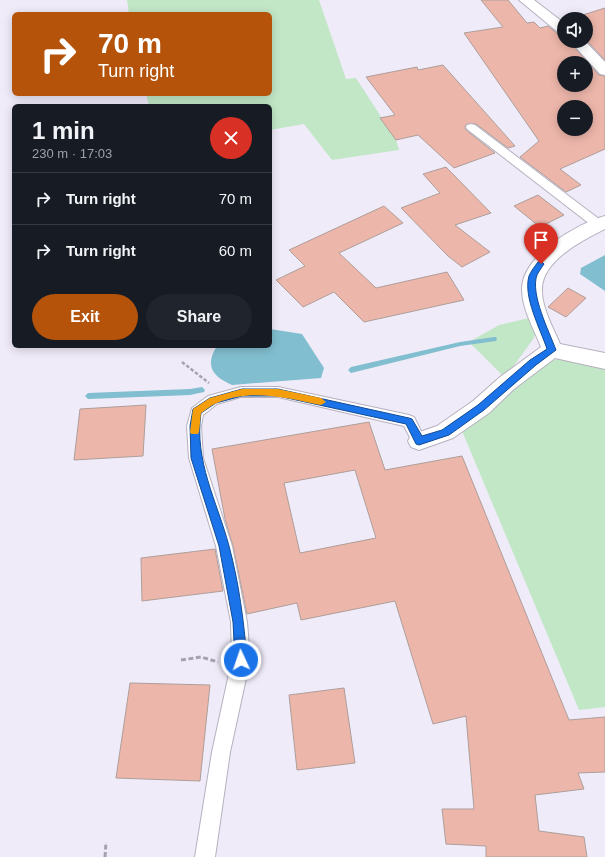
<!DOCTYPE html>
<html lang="en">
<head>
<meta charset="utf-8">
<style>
	:root { --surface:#171b24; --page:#20242c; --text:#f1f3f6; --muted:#9ea1a6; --line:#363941; --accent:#b45309 }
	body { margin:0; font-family:Arial,sans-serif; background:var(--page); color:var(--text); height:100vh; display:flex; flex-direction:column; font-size:15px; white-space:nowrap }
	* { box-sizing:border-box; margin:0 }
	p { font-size:13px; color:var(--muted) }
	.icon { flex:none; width:22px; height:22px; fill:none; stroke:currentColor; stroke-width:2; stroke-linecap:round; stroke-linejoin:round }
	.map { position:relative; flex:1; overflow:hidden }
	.drawer { position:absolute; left:12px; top:104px; width:260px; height:244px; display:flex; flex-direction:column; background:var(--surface); border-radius:6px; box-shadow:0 2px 10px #0003 }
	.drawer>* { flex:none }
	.top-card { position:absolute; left:12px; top:12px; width:260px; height:84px; border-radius:6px; box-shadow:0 2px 10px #0003; background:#b45309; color:#fff; overflow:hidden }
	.buttons { position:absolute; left:557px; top:12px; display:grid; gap:8px }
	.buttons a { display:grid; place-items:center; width:36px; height:36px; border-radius:50%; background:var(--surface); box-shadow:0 2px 10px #0003; font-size:20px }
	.pin { position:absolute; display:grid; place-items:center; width:34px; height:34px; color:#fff; margin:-41px -17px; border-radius:50% 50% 50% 0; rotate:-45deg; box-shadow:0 0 4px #0007 }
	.pin .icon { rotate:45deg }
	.me { position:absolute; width:44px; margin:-22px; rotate:357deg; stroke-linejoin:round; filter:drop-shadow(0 0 3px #0008) }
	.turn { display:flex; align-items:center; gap:14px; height:84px; padding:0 20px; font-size:18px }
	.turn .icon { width:52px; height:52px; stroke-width:2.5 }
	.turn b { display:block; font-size:28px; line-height:34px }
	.round { display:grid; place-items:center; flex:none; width:42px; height:42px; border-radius:21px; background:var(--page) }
	.head { display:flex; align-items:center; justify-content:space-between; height:68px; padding:0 20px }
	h1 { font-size:24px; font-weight:600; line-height:30px }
	.button { display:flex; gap:8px; margin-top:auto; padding:8px 20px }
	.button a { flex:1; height:46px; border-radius:24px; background:var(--accent); color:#fff; font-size:16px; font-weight:600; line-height:46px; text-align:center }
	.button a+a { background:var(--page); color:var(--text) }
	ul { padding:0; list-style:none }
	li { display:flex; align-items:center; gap:12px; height:52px; padding:0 20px; border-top:1px solid var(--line) }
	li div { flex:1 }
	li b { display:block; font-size:15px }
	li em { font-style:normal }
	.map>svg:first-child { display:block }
	.green { fill:#c2e7c7 }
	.water { fill:#81becf }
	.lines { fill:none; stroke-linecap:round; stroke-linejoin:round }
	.stream { fill:#81becf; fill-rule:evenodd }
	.building { fill:#edb6aa; stroke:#ae9e9a; fill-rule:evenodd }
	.lane-casing { stroke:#b6b1bf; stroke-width:2 }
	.street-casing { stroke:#b6b1bf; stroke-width:2 }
	.path-far1 { stroke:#a6a2ad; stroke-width:2.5; stroke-dasharray:3.5 2; stroke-linecap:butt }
	.path { stroke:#a6a2ad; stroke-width:3; stroke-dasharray:5 2.5; stroke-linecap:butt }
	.lane { fill:#fff; fill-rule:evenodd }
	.street { fill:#fff; fill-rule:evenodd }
	.route { fill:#1a73e8; stroke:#114b97 }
	.slow { fill:#f59e0b }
</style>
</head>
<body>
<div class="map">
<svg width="605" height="857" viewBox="0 0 605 857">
	<rect width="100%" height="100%" fill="#f0ebf9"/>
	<g class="green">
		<path d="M127 0H319L346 79 356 78 396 140 399 150 332 160 304 124 270 130V106H149L146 94H270V14H129Z"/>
		<path d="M529 318 536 329 534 338 505 378 469 342 499 325Z"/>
		<path d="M559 359H577L605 367V707L579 710 462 431 533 371 546 362Z"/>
	</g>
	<g class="water">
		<path d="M605 255V291L580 274 581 268Z"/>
		<path d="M270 329 302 334 324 368 321 378 232 385C213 377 204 366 217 346H270Z"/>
	</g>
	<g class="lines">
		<g class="stream">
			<path d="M494 337H496L497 339 496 341 460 346 351 373 348 370 351 367 460 342Z"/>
			<path d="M202 387 205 390 204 392 190 395 88 399 85 396 88 393 190 389Z"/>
		</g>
	</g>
	<g class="building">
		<path d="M481 0H508L527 23 534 22 540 28 548 26 558 34 564 35V41H569L599 75 605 76V149L560 169 581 185 566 192 520 157 539 141 464 33 503 27ZM564 63H586V85H564ZM564 107H586V129H564Z"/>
		<path d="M605 8V60L586 40V19H570Z"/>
		<path d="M443 65 515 146 508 148 476 124H467L465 126 466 130 495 153 454 168 418 135 396 140 380 118 395 115 366 77 417 67 418 70Z"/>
		<path d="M446 167 491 213 455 225 490 252 462 267 448 256 401 208 440 193 423 174Z"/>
		<path d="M538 195 564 215 540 227 514 206Z"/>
		<path d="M384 206 403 223 339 253 376 288 447 272 464 300 364 322 334 292 303 307 276 280 305 266 289 250Z"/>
		<path d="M568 288 586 298 566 317 548 307Z"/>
		<path d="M146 405 143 456 74 460 80 409Z"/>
		<path d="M369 422 385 470 462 456 569 720 605 717V772L578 773 584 789 535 795 539 831 584 837 587 857H486V846L446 844 442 809H474L466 716 433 724 395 601 301 620 297 603 247 614 233 546 225 519 212 449ZM355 470 376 538 300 553 284 483Z"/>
		<path d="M215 549 223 591 142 601 141 558Z"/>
		<path d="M130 683 210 685 200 781 116 778Z"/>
		<path d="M344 688 355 763 297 770 289 695Z"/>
	</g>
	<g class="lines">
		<g class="lane-casing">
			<g id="lane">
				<path d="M471 124 475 125 603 222 605 225 603 228H595L467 129 466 127 467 125Z"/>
				<path d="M241 387H278L409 415 414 417 426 441 424 445 419 447 414 445 404 426 278 397H241L217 404 203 415 201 426 203 458 232 546 247 622 250 660 230 752 215 857H195L212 752 232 660 231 622 216 546 189 458 187 426 192 408 208 396Z"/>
			</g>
		</g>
		<g class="street-casing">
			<g id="street">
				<path d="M519 0H534L564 23V34L559 33Z"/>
				<path d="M570 41H585L605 62V75L600 74Z"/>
				<path d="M605 216V229C583 240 543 260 542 288 541 307 553 327 560 344L605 353V369L555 358 514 389 489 413 453 438 419 450 411 447 408 441 411 435 437 426 473 401 500 377 541 347C534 329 522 309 522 289 522 256 576 224 605 216Z"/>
			</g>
		</g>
		<path class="path-far1" d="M182 362 209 383"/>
		<g class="path">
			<path d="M181 660 201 657 218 662"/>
			<path d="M105 857 106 842"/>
		</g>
		<use href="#lane" class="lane"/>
		<use href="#street" class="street"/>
	</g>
	<path class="route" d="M541 261 544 264C542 267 539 271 537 275 530 294 549 331 556 350L536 365 484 410 449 435 419 445 416 444 406 424 278 396H242L216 403 201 413C194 461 217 501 229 546 239 583 244 622 247 660L245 664 241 666 237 664 235 660 233 622 219 546 191 458 190 426 193 409 210 398 242 389H278L409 418 412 419 422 436 442 430 478 405 530 360 547 349C540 328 523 297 529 276 531 271 535 266 538 262Z"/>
	<path class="slow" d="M242 389H278L321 398 326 402 321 405C287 398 250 388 217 403 211 405 206 410 201 413L199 432 198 434H191L190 432 193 409 210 398Z"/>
</svg>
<div class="buttons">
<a><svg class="icon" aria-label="sound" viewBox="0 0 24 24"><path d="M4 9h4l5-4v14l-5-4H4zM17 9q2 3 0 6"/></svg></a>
<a>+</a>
<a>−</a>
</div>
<div class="pin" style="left:541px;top:264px;background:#d93025"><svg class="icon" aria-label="arrive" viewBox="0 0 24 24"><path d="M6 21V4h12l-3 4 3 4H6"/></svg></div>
<svg class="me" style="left:241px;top:660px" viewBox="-20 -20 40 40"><circle r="17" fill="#1a73e8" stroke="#fff" stroke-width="3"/><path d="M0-11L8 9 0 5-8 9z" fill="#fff"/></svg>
<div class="top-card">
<div class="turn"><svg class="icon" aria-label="right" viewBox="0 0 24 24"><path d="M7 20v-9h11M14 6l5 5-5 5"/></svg><div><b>70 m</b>Turn right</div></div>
</div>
<section class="drawer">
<div class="head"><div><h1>1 min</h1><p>230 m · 17:03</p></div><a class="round" style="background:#d93025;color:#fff"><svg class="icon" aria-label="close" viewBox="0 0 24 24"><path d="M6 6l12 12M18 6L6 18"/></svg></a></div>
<ul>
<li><svg class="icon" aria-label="right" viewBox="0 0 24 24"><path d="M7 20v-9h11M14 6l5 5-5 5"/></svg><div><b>Turn right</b></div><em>70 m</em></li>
<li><svg class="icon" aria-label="right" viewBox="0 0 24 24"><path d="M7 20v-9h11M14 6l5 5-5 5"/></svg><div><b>Turn right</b></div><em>60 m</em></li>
</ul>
<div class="button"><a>Exit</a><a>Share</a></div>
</section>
</div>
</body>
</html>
